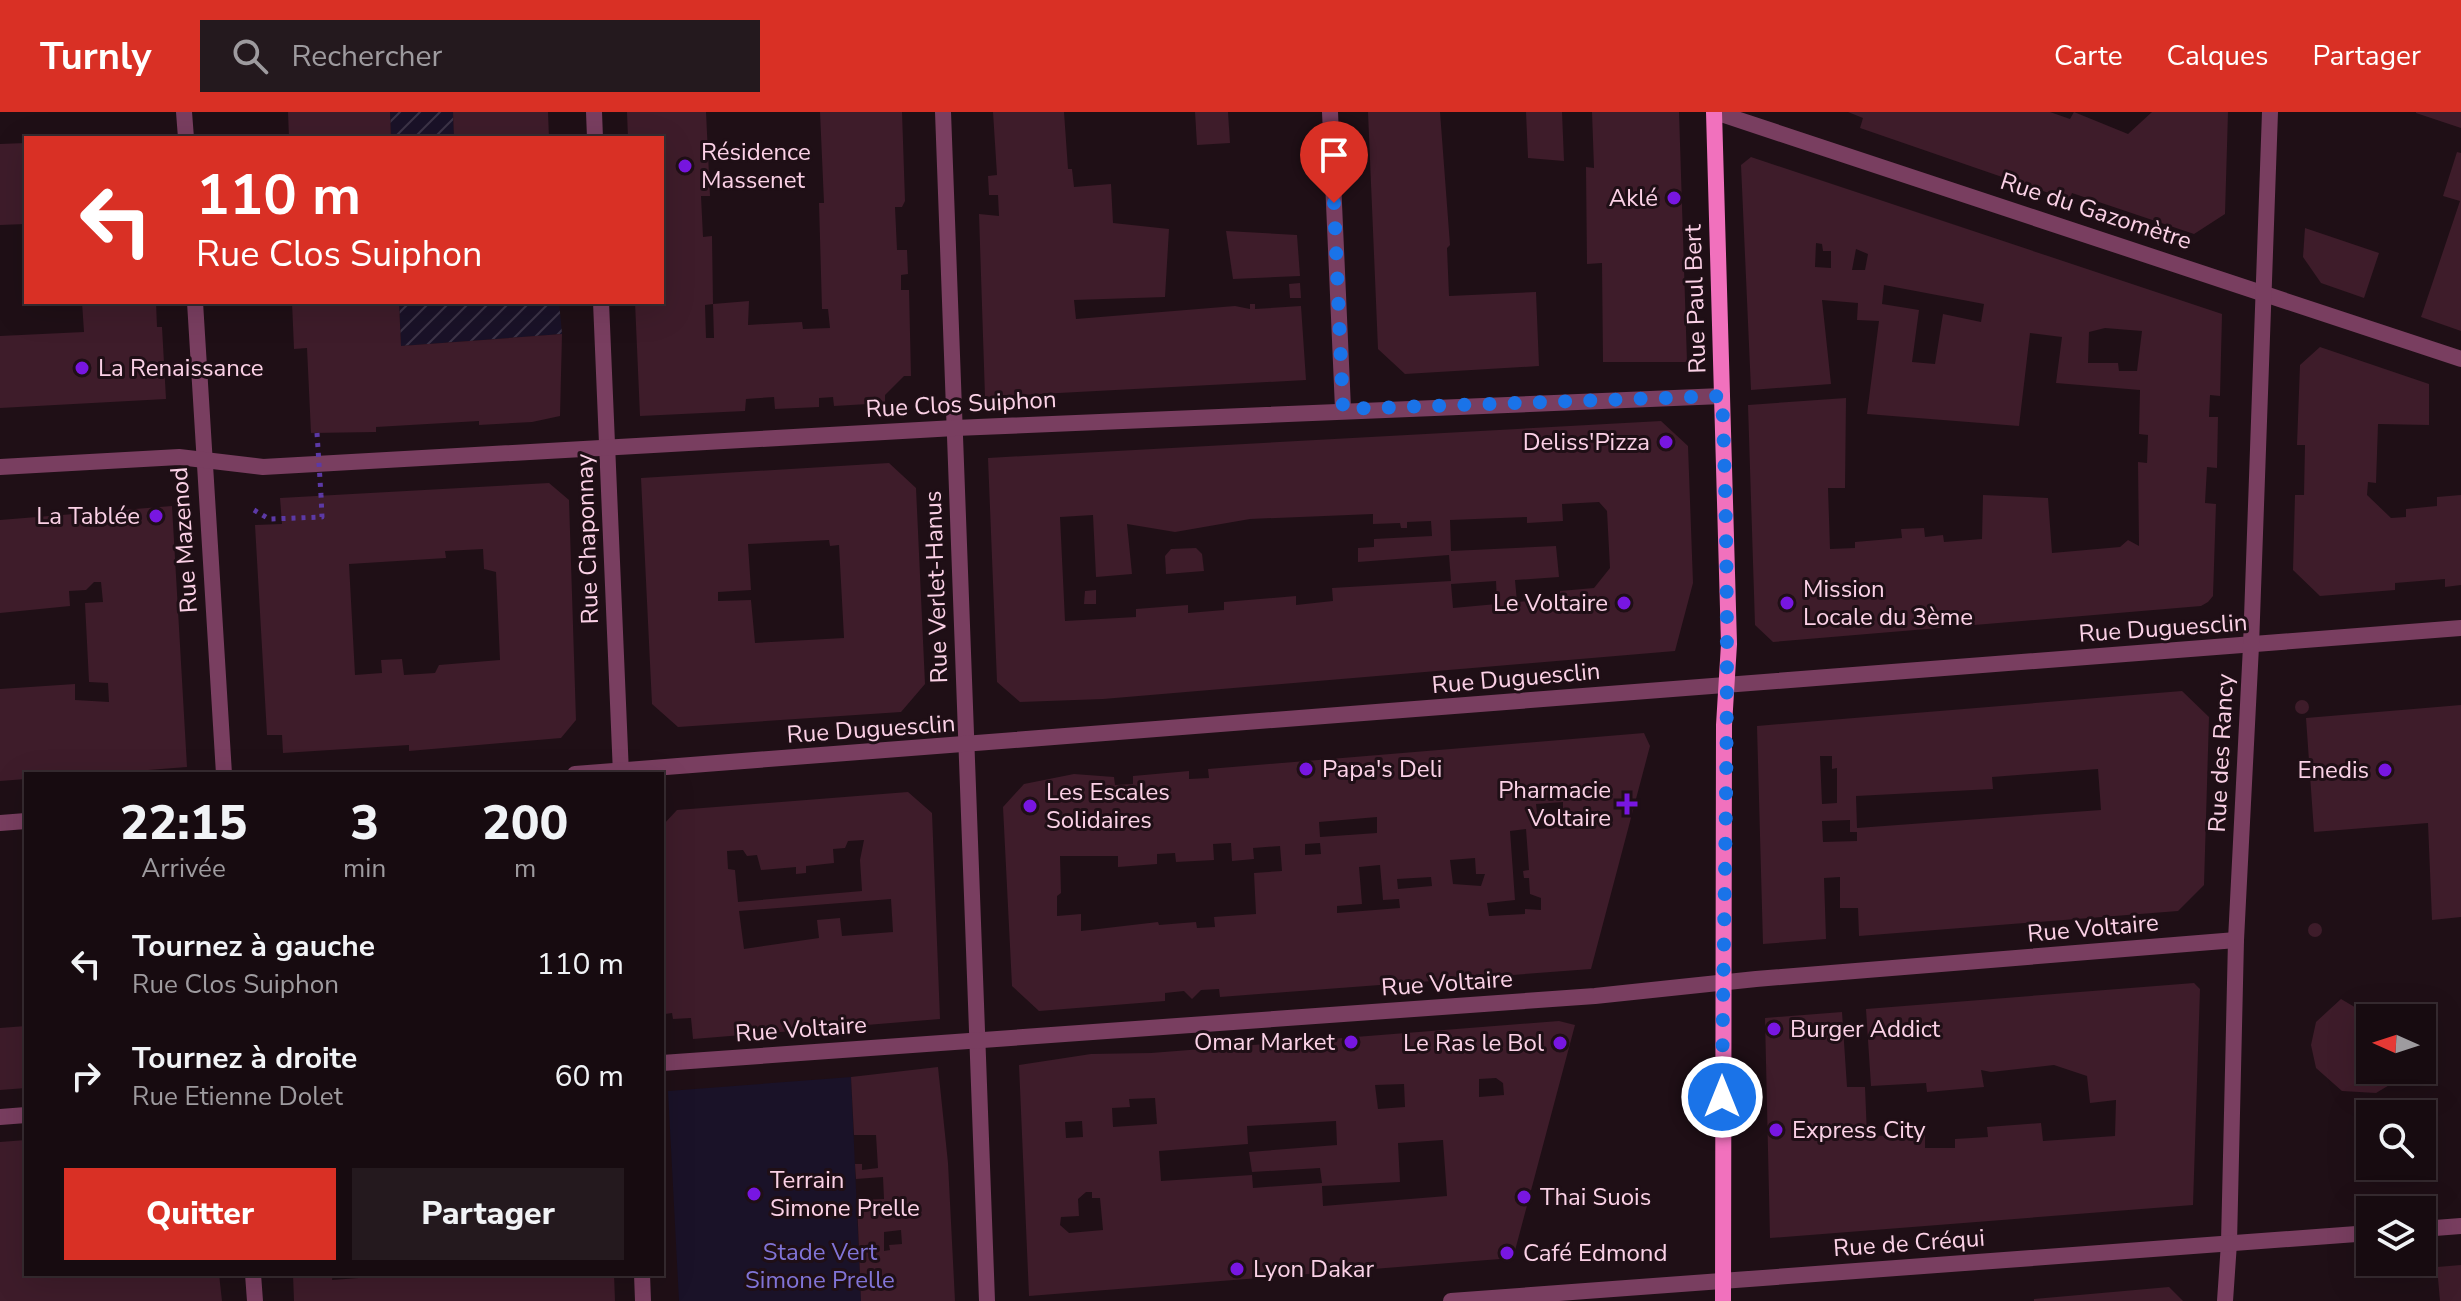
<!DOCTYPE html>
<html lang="fr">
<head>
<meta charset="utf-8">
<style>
	:root { --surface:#170b10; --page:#24191e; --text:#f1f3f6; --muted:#9e9b9f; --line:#362b30; --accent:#d93025 }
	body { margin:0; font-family:"Nunito Sans",sans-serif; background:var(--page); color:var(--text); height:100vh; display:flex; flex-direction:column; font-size:30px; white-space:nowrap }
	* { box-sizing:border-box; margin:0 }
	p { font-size:26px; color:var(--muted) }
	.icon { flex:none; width:44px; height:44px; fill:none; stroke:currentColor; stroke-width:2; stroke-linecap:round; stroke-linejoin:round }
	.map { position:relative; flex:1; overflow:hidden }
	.details { position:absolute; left:24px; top:660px; width:640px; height:504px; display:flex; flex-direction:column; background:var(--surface); border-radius:0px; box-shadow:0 8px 32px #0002,0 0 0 2px var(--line) }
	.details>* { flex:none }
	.hud { position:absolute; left:24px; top:24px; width:640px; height:168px; border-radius:0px; box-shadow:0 8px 32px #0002,0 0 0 2px var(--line); background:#d93025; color:#fff; overflow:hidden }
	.needle { width:52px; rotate:273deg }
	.tools { position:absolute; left:2356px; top:892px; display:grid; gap:16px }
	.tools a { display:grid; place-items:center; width:80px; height:80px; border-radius:0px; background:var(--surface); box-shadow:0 8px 32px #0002,0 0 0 2px var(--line); font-size:40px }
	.pin { position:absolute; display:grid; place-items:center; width:68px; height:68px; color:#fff; margin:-82px -34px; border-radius:50% 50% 50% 0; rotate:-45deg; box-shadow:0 0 8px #0007 }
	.pin .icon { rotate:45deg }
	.me { position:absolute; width:88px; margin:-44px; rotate:0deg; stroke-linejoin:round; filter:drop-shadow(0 0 6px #0008) }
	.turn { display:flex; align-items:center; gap:28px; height:168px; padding:0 40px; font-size:36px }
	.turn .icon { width:104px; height:104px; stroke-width:2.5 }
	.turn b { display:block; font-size:56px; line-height:68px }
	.eta { display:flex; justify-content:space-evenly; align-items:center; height:136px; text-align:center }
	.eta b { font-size:48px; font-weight:800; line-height:56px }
	.action { display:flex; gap:16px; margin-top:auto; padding:16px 40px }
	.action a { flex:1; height:92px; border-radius:0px; background:var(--accent); color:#fff; font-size:32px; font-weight:800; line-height:92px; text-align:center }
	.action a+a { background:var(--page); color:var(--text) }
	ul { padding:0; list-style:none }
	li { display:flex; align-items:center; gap:24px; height:112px; padding:0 40px }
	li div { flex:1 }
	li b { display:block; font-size:30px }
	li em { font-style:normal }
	header { display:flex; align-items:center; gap:48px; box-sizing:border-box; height:112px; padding:0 40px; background:var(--accent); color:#fff }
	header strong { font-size:38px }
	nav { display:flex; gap:44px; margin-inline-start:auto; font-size:28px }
	.search { width:560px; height:72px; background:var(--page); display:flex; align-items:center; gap:20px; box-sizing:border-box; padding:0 28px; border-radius:0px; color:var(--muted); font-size:30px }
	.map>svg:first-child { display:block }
	.park { fill:#1a1228 }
	.garden { fill:url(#garden-furrows) }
	.building { fill:#3e1c2a; fill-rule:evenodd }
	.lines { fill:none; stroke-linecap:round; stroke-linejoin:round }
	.path { stroke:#5c39a6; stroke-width:5; stroke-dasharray:4 6; stroke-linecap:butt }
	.lane { stroke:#793e60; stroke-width:16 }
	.street { stroke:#793e60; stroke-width:16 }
	.secondary { stroke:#f171bd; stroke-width:16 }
	.path-bridge { stroke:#5c39a6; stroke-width:5; stroke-dasharray:4 6; stroke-linecap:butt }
	.route { stroke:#1a73e8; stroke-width:14; stroke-dasharray:0 25.2 }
	.poi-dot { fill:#7816e1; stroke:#1f0f16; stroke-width:3 }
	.labels { text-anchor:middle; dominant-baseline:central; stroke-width:6; stroke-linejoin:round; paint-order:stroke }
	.poi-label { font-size:24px; fill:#fbd1e6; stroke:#1f0f16; text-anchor:start }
	.street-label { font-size:24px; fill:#fbd1e6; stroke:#1f0f16 }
	.park-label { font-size:24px; fill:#8174d7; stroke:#1f0f16 }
</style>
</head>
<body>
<header>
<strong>Turnly</strong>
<div class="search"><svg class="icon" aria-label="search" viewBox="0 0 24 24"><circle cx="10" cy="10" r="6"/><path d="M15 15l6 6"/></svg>Rechercher</div>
<nav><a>Carte</a><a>Calques</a><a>Partager</a></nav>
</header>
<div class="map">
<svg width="2461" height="1189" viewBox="0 0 2461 1189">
	<defs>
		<pattern id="garden-furrows" width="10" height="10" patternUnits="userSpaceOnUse" patternTransform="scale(2)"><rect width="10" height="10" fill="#1a1228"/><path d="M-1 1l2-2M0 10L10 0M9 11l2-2" fill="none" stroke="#3c3347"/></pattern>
	</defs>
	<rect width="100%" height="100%" fill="#1f0f16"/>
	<path class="park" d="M851 965 861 1189H679L668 979Z"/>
	<g class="garden">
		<path d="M390 0H453L454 26H391Z"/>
		<path d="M399 190H559L562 222 401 234Z"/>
	</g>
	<g class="building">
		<path d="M288 0H390L391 26H289Z"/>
		<path d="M453 0H548L549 26H454Z"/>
		<path d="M627 0H706L710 84H701L703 125 712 124 713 192 705 193 706 226H714L713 192 749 189 748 213 802 210 803 217 830 216 828 197H822L819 91H824L820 0H902L905 89 902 95H895L897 138H907L908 162 901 163V178H909L911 264H904L885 283V291L834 294 833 285 819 286V295L775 297 774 285 746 287 745 299 640 304 635 190H662V26H628Z"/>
		<path d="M993 0H1064L1068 57H1072L1074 75 1111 72 1113 111 1169 117 1165 185 1074 188 1076 207 1235 194 1250 197V192H1255V197L1301 194 1306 268 985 285 979 102 999 104 998 83H989L988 64 997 63Z"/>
		<path d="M1195 0H1228L1230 31 1197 33Z"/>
		<path d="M1368 0H1440L1450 133 1447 136 1449 184 1536 180 1539 254 1405 262 1378 237Z"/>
		<path d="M1526 0H1562L1564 49 1528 46Z"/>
		<path d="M1592 0H1679L1687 250H1603L1602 151 1587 152 1586 55 1594 56Z"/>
		<path d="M1848 0H2050L2070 7 2074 0 2128 22 2152 0H2228L2225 102 2194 122 2072 81 2069 88 1860 16 1863 6Z"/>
		<path d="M2416 0H2461V16L2416 1Z"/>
		<path d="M26 31V112L0 113V32Z"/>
		<path d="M2457 40 2461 41V219L2421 205 2460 89 2443 84Z"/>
		<path d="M1751 45 2222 202 2220 284 2210 283 2209 305H2218L2217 356 2207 355 2205 391 2216 392 2213 484 2208 490 2201 494 1773 530 1755 513 1748 293 1846 286 1845 376H1828L1830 437 1855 436V430L1902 426 1901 417 1924 416 1925 425 1943 423 1944 430 1982 427 1983 383 2048 386 2052 441 2120 435 2128 428 2139 434 2138 350 2147 351 2148 323 2139 322 2140 278 2056 271 2062 225 2030 221 2019 314 1867 302 1879 209 1857 208 1858 191 1822 188 1831 272 1751 278 1741 53ZM1816 131 1822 132 1823 139H1831V156L1815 155ZM1856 137 1868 142 1865 158H1852ZM1884 173 1984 192 1981 210 1943 202 1935 252 1912 250 1919 198 1882 192ZM2105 216 2142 219 2137 259H2119L2118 251H2088L2089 220Z"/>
		<path d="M2305 116 2379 141 2364 186 2321 171 2303 145Z"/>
		<path d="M1226 119 1297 123 1300 164 1233 167Z"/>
		<path d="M1300 171 1301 186H1290L1289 172Z"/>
		<path d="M82 190H156L157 215H162L166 287 0 296V224L84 220Z"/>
		<path d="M292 190H399L401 234 562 222 560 304 532 310 479 313V309L376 315V320L311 321 307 236 294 237Z"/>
		<path d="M2320 235 2429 272V313L2378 312 2376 371 2368 370 2367 383 2391 406 2406 405V397L2437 394V385L2461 383V473L2445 475V467L2395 471V478L2320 484 2293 458 2295 383H2304L2305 333H2297L2300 253Z"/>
		<path d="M1661 309 1688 334 1693 471 1675 539 1103 587 1020 590 997 570 988 346ZM1599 390 1607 399 1610 456 1594 476 1560 479V486L1517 490 1515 468 1559 465 1556 434 1451 439 1450 408 1527 405V411L1563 409 1562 392ZM1373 402V412L1400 411 1401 416H1407V410L1431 409 1432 424 1374 427V435L1358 436V450L1449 443 1451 469 1332 476 1333 489 1296 493V484L1224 490V498L1188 501V493L1136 497V505L1065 509 1060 405 1093 403 1096 465 1132 462 1127 412 1175 420 1250 407ZM1496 469 1497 492 1453 496 1451 472Z"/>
		<path d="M889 351 916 376 925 572 901 600 678 615 652 592 641 366ZM829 428 830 434 839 433 844 526 755 531 751 488 718 489V480L751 478 748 432Z"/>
		<path d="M549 371 569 388 576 608 561 626 409 639V633L283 641 282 623H267L255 413 282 412 280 386ZM483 437 484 457 496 460 500 548 439 553 435 561 404 563 402 547 381 548 382 561 355 563 349 452 446 446 445 439Z"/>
		<path d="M172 394 187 655 97 662H26V667L0 669V577L75 572V588L109 590 108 571 89 570 85 491 103 490 101 470H94L86 478 69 479 70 494 0 501V408Z"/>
		<path d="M1196 436 1202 442 1204 459 1166 462 1165 444 1171 437Z"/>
		<path d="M1096 478V492H1084L1085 479Z"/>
		<path d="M2182 579 2209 605 2204 773 2178 799 1859 824 1858 796H1840V765L1824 766 1826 827 1763 832 1757 614ZM1820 644H1832V657L1837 656V691L1822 692ZM2098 657 2101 698 1857 716 1856 684 1993 677 1992 665ZM1850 708V720H1857V729L1823 730 1822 709Z"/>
		<circle cx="2302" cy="595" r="7"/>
		<path d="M2461 593V805L2432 808 2428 711 2314 720 2306 606Z"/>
		<path d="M1644 621 1650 634 1591 857 1220 885 1219 877 1201 878 1192 887 1184 879 1165 881V889L1039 899 1012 874 1003 695 1024 672 1074 662 1114 665 1115 673 1133 672V664L1189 659V667L1209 666 1208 657ZM1563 690V714L1539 717 1536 692ZM1377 705V721L1320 725 1319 710ZM1526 717 1529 758 1523 759 1524 766H1529L1530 782 1541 786V798L1525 797V802L1489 804 1487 791 1515 788 1510 719ZM1231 731 1232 749 1254 747 1253 736 1280 734 1282 759 1254 761 1256 802 1214 805 1215 815 1197 816 1196 810 1159 813 1158 810 1081 819V802L1057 804V784L1061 781 1060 744H1118V755L1157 752V742L1175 741 1176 750 1214 748 1213 732ZM1320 731 1321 742 1305 743V732ZM1475 746 1476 762H1485L1481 774 1453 772 1450 748ZM1380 753 1383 788 1399 787 1400 796 1337 801V794L1362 792 1359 755ZM1431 765 1432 774 1398 777 1397 767Z"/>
		<path d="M908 680 932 701 940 907 693 927 691 906 673 907 672 901 665 902 662 714 677 698ZM864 728 860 748 862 779 738 790 735 758 728 757 727 739 743 738 747 744 757 743 761 758 796 755V762L806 761V754L834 751 833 737 845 736 848 729ZM891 787 893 820 842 824 840 806 817 808 819 826 744 837 739 799Z"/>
		<circle cx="2315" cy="818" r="7"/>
		<path d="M2194 871 2200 877 2193 1093 1770 1126 1765 906 1842 900 1847 975H1865L1867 1024 1925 1023V1036H1955V1027L1988 1025 1987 1015 2041 1011 2043 1029 2115 1024 2116 988 2090 991 2087 964 2054 953 1991 960 1981 958 1984 975 1927 980 1926 971 1871 974 1866 897Z"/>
		<path d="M2341 887 2370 904V958H2405L2396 969 2376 981 2342 979 2316 956 2311 933 2316 910Z"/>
		<path d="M1559 909 1575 913 1513 1146 1029 1184 1019 953 1091 942 1151 941ZM1496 966 1503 971 1504 983 1479 985V967ZM1404 972 1405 995 1378 997 1375 973ZM1155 986 1157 1012 1113 1015 1112 996 1130 995 1129 987ZM1082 1009 1083 1025 1066 1026 1065 1010ZM1336 1009 1337 1033 1249 1040 1252 1060 1320 1056 1322 1071 1253 1076 1252 1063 1161 1069 1159 1039 1248 1032 1247 1014ZM1443 1028 1447 1084 1323 1094 1322 1074 1400 1070 1398 1031ZM1086 1080H1092V1086H1100L1103 1118 1069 1121 1060 1113 1061 1105 1079 1104 1078 1087Z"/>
		<path d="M26 914V976L0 978V916Z"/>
		<path d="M938 955 948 1051 955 1189H861L857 1088 884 1087 883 1065 856 1067 855 1052H862V1058L878 1056 876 1023H854L851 965ZM901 1118 902 1132 889 1133 890 1138 884 1139V1120Z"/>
		<path d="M26 1028V1162H219L222 1189H0V1030Z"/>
		<path d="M2461 1153V1189H2440L2437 1155Z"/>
		<path d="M293 1162H333L332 1168 412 1162H614L615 1189H294Z"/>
		<path d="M2169 1175 2183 1189H2034V1187Z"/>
	</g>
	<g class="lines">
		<path class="path" d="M254 398 269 407 322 405 321 383"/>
		<path class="lane" d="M2225 1189 2229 1131"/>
		<g class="street">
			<path d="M184 0 186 26"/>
			<path d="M594 0 595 26"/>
			<path d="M943 0 987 1189"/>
			<path d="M1330 0 1343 297"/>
			<path d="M1715 0 2461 247"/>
			<path d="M195 190 224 662"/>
			<path d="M601 190 621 662"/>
			<path d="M0 355 179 345 263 355 955 316 1722 284"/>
			<path d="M575 662 2461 516"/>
			<path d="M0 711 26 709"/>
			<path d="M662 951 1595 884 1756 867 2236 828"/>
			<path d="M0 1005 26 1003"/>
			<path d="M2422 1117 2461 1114"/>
			<path d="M2229 1131 2236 828 2251 534 2270 0"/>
			<path d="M253 1162 255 1189"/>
			<path d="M642 1162 643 1189"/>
			<path d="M1451 1189 2370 1121"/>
		</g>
		<path class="secondary" d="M1714 0 1729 532 1724 613 1723 1189"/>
		<path class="path-bridge" d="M317 321 321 383"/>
	</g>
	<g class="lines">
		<path class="route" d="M1334 91 1343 297 1722 284C1732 517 1724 751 1722 985"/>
	</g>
	<g class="poi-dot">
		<circle cx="685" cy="54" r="8"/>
		<circle cx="1674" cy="86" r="8"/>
		<circle cx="82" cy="256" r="8"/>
		<circle cx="1666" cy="330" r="8"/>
		<circle cx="156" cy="404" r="8"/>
		<circle cx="1624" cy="491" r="8"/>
		<circle cx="1787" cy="491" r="8"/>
		<circle cx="1306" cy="657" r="8"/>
		<circle cx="2385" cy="658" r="8"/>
		<path d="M1623 680h8v8h8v8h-8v8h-8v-8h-8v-8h8z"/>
		<circle cx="1030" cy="694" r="8"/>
		<circle cx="1774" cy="917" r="8"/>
		<circle cx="1351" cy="930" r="8"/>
		<circle cx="1560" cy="931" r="8"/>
		<circle cx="1776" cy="1018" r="8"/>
		<circle cx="754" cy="1082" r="8"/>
		<circle cx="1524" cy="1085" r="8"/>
		<circle cx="1507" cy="1141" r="8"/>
		<circle cx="1237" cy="1157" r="8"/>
	</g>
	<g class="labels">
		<g class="poi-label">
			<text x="701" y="40">Résidence<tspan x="701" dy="28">Massenet</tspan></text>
			<text x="1658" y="86" text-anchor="end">Aklé</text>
			<text x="98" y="256">La Renaissance</text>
			<text x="1650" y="330" text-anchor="end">Deliss'Pizza</text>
			<text x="140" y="404" text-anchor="end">La Tablée</text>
			<text x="1803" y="477">Mission<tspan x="1803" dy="28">Locale du 3ème</tspan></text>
			<text x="1608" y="491" text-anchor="end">Le Voltaire</text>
			<text x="1322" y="657">Papa's Deli</text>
			<text x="2369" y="658" text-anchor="end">Enedis</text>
			<text x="1611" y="678" text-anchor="end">Pharmacie<tspan x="1611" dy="28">Voltaire</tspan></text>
			<text x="1046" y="680">Les Escales<tspan x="1046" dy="28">Solidaires</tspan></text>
			<text x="1790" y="917">Burger Addict</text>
			<text x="1335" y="930" text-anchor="end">Omar Market</text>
			<text x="1544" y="931" text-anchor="end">Le Ras le Bol</text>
			<text x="1792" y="1018">Express City</text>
			<text x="770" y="1068">Terrain<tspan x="770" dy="28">Simone Prelle</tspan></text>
			<text x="1540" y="1085">Thai Suois</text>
			<text x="1523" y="1141">Café Edmond</text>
			<text x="1253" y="1157">Lyon Dakar</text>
		</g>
		<g class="street-label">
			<text transform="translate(2096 99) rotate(18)">Rue du Gazomètre</text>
			<text transform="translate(1695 187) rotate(-92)">Rue Paul Bert</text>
			<text transform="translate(961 292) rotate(-3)">Rue Clos Suiphon</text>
			<text transform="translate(587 427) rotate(-92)">Rue Chaponnay</text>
			<text transform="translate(184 428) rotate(-94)">Rue Mazenod</text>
			<text transform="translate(936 475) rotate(-92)">Rue Verlet-Hanus</text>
			<text transform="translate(2163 516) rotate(-4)">Rue Duguesclin</text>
			<text transform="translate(1516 566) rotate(-5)">Rue Duguesclin</text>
			<text transform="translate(871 617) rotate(-4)">Rue Duguesclin</text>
			<text transform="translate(2221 641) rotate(-87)">Rue des Rancy</text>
			<text transform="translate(2093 816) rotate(-5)">Rue Voltaire</text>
			<text transform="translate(1447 871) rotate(-4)">Rue Voltaire</text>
			<text transform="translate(801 917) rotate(-4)">Rue Voltaire</text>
			<text transform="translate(1909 1131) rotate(-4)">Rue de Créqui</text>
		</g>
		<g class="park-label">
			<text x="820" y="1140">Stade Vert<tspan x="820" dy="28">Simone Prelle</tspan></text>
		</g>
	</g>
</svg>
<div class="tools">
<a><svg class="needle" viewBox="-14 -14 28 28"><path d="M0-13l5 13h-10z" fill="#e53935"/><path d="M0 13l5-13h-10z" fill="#9e9b9f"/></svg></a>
<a><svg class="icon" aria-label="search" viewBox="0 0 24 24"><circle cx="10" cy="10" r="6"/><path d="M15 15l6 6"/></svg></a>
<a><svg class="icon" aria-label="layers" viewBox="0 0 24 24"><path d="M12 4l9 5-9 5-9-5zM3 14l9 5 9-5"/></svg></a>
</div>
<div class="pin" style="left:1334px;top:91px;background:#d93025"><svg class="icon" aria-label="arrive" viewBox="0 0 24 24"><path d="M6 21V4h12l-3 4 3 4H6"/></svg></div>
<svg class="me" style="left:1722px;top:985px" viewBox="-20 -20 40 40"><circle r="17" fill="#1a73e8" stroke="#fff" stroke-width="3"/><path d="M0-11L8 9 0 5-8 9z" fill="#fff"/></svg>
<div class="hud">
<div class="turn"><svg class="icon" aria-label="left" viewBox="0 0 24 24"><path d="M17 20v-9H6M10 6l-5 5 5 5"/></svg><div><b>110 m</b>Rue Clos Suiphon</div></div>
</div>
<section class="details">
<div class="eta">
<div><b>22:15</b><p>Arrivée</p></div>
<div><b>3</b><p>min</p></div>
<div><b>200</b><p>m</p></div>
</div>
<ul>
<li><svg class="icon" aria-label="left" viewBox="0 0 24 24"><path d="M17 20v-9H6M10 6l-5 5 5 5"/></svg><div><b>Tournez à gauche</b><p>Rue Clos Suiphon</p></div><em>110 m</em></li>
<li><svg class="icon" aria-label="right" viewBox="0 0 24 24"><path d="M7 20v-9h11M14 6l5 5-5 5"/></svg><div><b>Tournez à droite</b><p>Rue Etienne Dolet</p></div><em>60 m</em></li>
</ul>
<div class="action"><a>Quitter</a><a>Partager</a></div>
</section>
</div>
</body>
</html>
